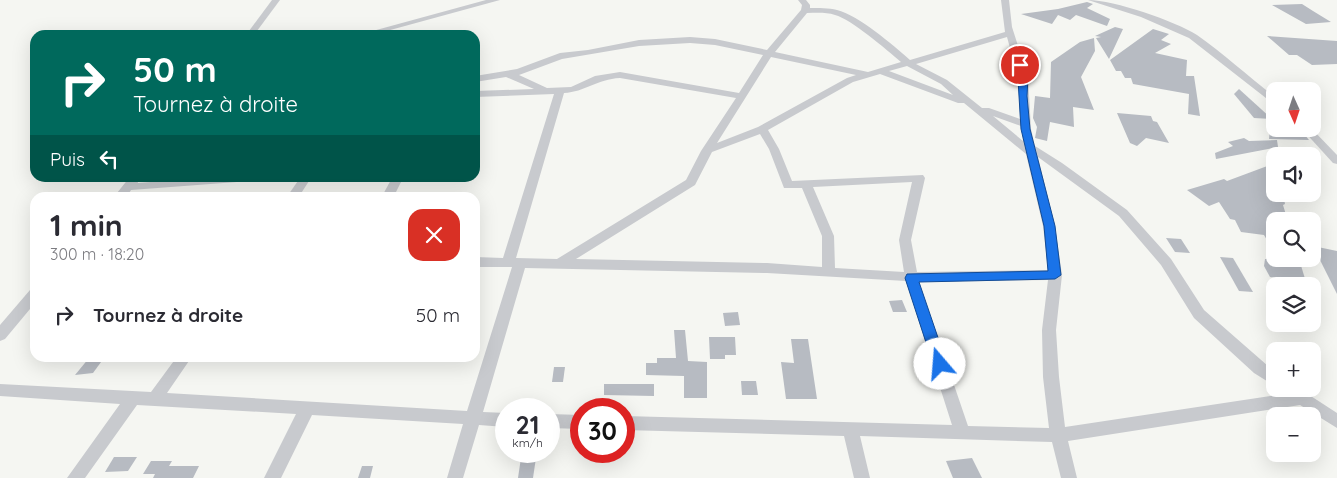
<!DOCTYPE html>
<html lang="fr">
<head>
<meta charset="utf-8">
<style>
	:root { --surface:#fff; --page:#f2f2f3; --text:#2b2b33; --muted:#7c7c81 }
	body { margin:0; font-family:Quicksand,sans-serif; background:var(--page); color:var(--text); height:100vh; display:flex; flex-direction:column; font-size:19px; white-space:nowrap }
	* { box-sizing:border-box; margin:0 }
	p { font-size:16px; color:var(--muted) }
	.icon { flex:none; width:28px; height:28px; fill:none; stroke:currentColor; stroke-width:2; stroke-linecap:round; stroke-linejoin:round }
	.map { position:relative; flex:1; overflow:hidden }
	.panel { position:absolute; left:30px; top:192px; width:450px; height:170px; display:flex; flex-direction:column; background:var(--surface); border-radius:15px; box-shadow:0 5px 20px #0002 }
	.panel>* { flex:none }
	.hud { position:absolute; left:30px; top:30px; width:450px; height:152px; border-radius:15px; box-shadow:0 5px 20px #0002; background:#00695c; color:#fff; overflow:hidden }
	.needle { width:32px; rotate:177deg }
	.fabs { position:absolute; left:1266px; top:82px; display:grid; gap:10px }
	.fabs a { display:grid; place-items:center; width:55px; height:55px; border-radius:10px; background:var(--surface); box-shadow:0 5px 20px #0002; font-size:25px }
	.speed { position:absolute; left:495px; top:398px; display:flex; gap:10px; font-size:25px; font-weight:700; text-align:center }
	.speed>* { display:grid; place-content:center; width:65px; height:65px; border-radius:50%; background:var(--surface); box-shadow:0 5px 20px #0002; line-height:1 }
	.speed small { font-size:12px; font-weight:400 }
	.speed .limit { border:8px solid #d22; background:#fff; color:#111 }
	.pin { position:absolute; display:grid; place-items:center; width:42px; height:42px; color:#fff; margin:-21px; border:2px solid #fff; border-radius:50%; box-shadow:0 1px 5px #0007 }
	.me { position:absolute; width:55px; margin:-28px; rotate:342deg; stroke-linejoin:round; filter:drop-shadow(0 0 4px #0008) }
	.turn { display:flex; align-items:center; gap:18px; height:105px; padding:0 20px; font-size:22px }
	.turn .icon { width:65px; height:65px; stroke-width:2.5 }
	.turn b { display:block; font-size:35px; line-height:42px }
	.then { display:flex; align-items:center; height:48px; padding:0 20px; background:#0003; gap:10px; font-size:19px }
	.round { display:grid; place-items:center; flex:none; width:52px; height:52px; border-radius:15px; background:var(--page) }
	.head { display:flex; align-items:center; justify-content:space-between; height:85px; padding:0 20px }
	h1 { font-size:30px; font-weight:700; line-height:38px }
	ul { padding:0; list-style:none }
	li { display:flex; align-items:center; gap:15px; height:75px; padding:0 20px }
	li div { flex:1 }
	li b { display:block; font-size:19px }
	li em { font-style:normal }
	.map>svg:first-child { display:block }
	.building { fill:#b7bbc2 }
	.lines { fill:none; stroke-linecap:round; stroke-linejoin:round }
	.street { fill:#c8cace; fill-rule:evenodd }
	.route { fill:#1a73e8; stroke:#114b97 }
</style>
</head>
<body>
<div class="map">
<svg width="1337" height="478" viewBox="0 0 1337 478">
	<rect width="100%" height="100%" fill="#f5f6f2"/>
	<g class="building">
		<path d="M1087 2 1093 4 1087 8 1110 19 1107 26 1076 15 1070 20 1058 15 1052 24 1021 14 1058 9Z"/>
		<path d="M1302 4 1313 11 1331 22 1306 24 1272 5Z"/>
		<path d="M1115 27 1123 29 1109 59 1096 38 1101 37 1095 36Z"/>
		<path d="M1153 29 1169 34 1161 40 1171 44 1155 53 1187 60 1186 76H1194L1200 116 1188 114 1189 94 1133 84 1131 78H1125L1121 71H1116L1110 60Z"/>
		<path d="M1267 36 1337 41V64L1312 65 1297 55H1289Z"/>
		<path d="M1094 38 1095 51 1081 77 1094 110 1073 107 1074 127 1050 122 1047 141 1035 138 1037 127 1033 118 1035 96 1050 98 1051 62 1080 42Z"/>
		<path d="M1239 89 1272 119 1254 118 1234 94Z"/>
		<path d="M1117 113 1151 116 1153 121 1157 122 1169 143 1146 138 1137 146 1130 143Z"/>
		<path d="M1270 129H1300L1309 140 1269 139Z"/>
		<path d="M1244 138 1249 141 1277 140 1278 147 1216 159 1215 153 1233 146 1228 142Z"/>
		<path d="M1275 163V194H1283L1285 204 1283 205 1287 218H1275V254L1264 235 1241 232 1235 220 1230 219 1219 202 1209 206 1187 190 1224 179 1227 181Z"/>
		<path d="M1166 238 1181 239 1190 253 1175 252Z"/>
		<path d="M1313 246 1337 251V294Z"/>
		<path d="M1220 257 1233 258 1253 292 1239 291Z"/>
		<path d="M1265 259H1299L1306 282 1270 277 1264 266Z"/>
		<path d="M902 300 907 312H893L889 301Z"/>
		<path d="M738 312 740 325 725 326 723 313Z"/>
		<path d="M674 330H685L688 361 707 362V398H684V376L646 375V363H657V358H676Z"/>
		<path d="M709 337H735L736 355H725V359H710Z"/>
		<path d="M791 339H808L817 399H786L781 362 794 363Z"/>
		<path d="M89 358H104L93 373 75 375Z"/>
		<path d="M554 367H565L563 382H552Z"/>
		<path d="M741 381H756L758 395H742Z"/>
		<path d="M604 384H654V396L604 395Z"/>
		<path d="M522 451H537L533 478H518Z"/>
		<path d="M114 457H137L128 471 105 472Z"/>
		<path d="M972 458 982 478H953L946 461Z"/>
		<path d="M151 461H172L169 466H199L193 478H153L155 474H143Z"/>
		<path d="M362 466H373L370 478H358Z"/>
	</g>
	<g class="lines">
		<g class="street">
			<path d="M272 0H280L254 35H246Z"/>
			<path d="M486 0H500L372 35H358Z"/>
			<path d="M798 0H806L810 5V8C818 8 829 8 837 10 858 15 893 45 910 60L1005 32 1001 0H1009L1012 27 1028 77 1031 129 1035 146 1062 163 1127 210 1171 259 1204 310 1275 372V386L1254 373 1194 318 1161 265 1119 216 1038 157 1055 226 1062 275 1056 330 1059 377 1065 427 1284 394 1281 389H1300L1337 413V428L1300 405 1068 441 1077 478H1061L1052 442 860 436 870 478H854L844 436 624 430V416L952 425 906 281 767 273 525 268 483 412 506 413V427L479 425 463 478H447L463 424 312 415 281 478H264L296 414 137 405 85 478H67L120 404 0 396V384L151 392 176 358H191L167 393 467 411 512 267H475V257L503 258 554 94 475 97V91L534 89 506 77 475 82V76L517 69 560 53 588 50 639 40 690 37 715 39 767 50 801 10 802 5ZM807 13C816 13 826 12 835 15 851 19 887 50 901 62L868 72 775 52ZM1007 37 1018 77 1020 119 989 108H982L947 80 916 64ZM690 43 715 45 763 55 739 93 620 72 595 76 571 87 547 88 519 75 562 59 639 46ZM771 57 856 75 847 78 758 127 717 143ZM907 66 941 84 953 95 889 71ZM880 74 958 103H964L1026 154 1043 226 1048 270 917 272 911 240 925 178 923 175 792 181 779 149 768 130 853 82ZM620 78 736 98 701 151 686 180 557 259 516 258 564 93C585 92 597 79 620 78ZM993 116 1021 126 1023 141ZM760 134 769 149 784 188H802L822 236V267L767 263 576 259 695 185 712 152ZM912 182 899 240 904 272 835 268 834 236 813 187ZM1048 280 1042 330 1043 377 1049 428 968 426 919 282Z"/>
			<path d="M1088 0C1114 0 1175 21 1197 35 1224 54 1249 77 1275 97V105L1189 38 1141 17Z"/>
			<path d="M1302 129H1312L1337 155V164L1333 163Z"/>
			<path d="M129 178H137L138 183 200 178H243L237 182 131 190 126 198H113Z"/>
			<path d="M300 178H311L298 198H286Z"/>
			<path d="M392 178H403L393 198H381Z"/>
			<path d="M35 289V303L5 339 0 341V325L30 290Z"/>
			<path d="M549 414 581 415V429L549 428Z"/>
		</g>
	</g>
	<path class="route" d="M1017 63H1024L1028 77 1027 96 1030 129 1055 226 1061 275 1055 279 919 282 947 364 940 369 933 364 905 278 907 274 1048 271 1044 226 1021 129Z"/>
</svg>
<div class="fabs">
<a><svg class="needle" viewBox="-14 -14 28 28"><path d="M0-13l5 13h-10z" fill="#e53935"/><path d="M0 13l5-13h-10z" fill="#7c7c81"/></svg></a>
<a><svg class="icon" aria-label="sound" viewBox="0 0 24 24"><path d="M4 9h4l5-4v14l-5-4H4zM17 9q2 3 0 6"/></svg></a>
<a><svg class="icon" aria-label="search" viewBox="0 0 24 24"><circle cx="10" cy="10" r="6"/><path d="M15 15l6 6"/></svg></a>
<a><svg class="icon" aria-label="layers" viewBox="0 0 24 24"><path d="M12 4l9 5-9 5-9-5zM3 14l9 5 9-5"/></svg></a>
<a>+</a>
<a>−</a>
</div>
<div class="speed"><div>21<small>km/h</small></div><div class="limit">30</div></div>
<div class="pin" style="left:1020px;top:65px;background:#d93025"><svg class="icon" aria-label="arrive" viewBox="0 0 24 24"><path d="M6 21V4h12l-3 4 3 4H6"/></svg></div>
<svg class="me" style="left:940px;top:364px" viewBox="-20 -20 40 40"><circle r="19" fill="#fff"/><path d="M0-13L10 11 0 6-10 11z" fill="#1a73e8"/></svg>
<div class="hud">
<div class="turn"><svg class="icon" aria-label="right" viewBox="0 0 24 24"><path d="M7 20v-9h11M14 6l5 5-5 5"/></svg><div><b>50 m</b>Tournez à droite</div></div>
<div class="then">Puis<svg class="icon" aria-label="left" viewBox="0 0 24 24"><path d="M17 20v-9H6M10 6l-5 5 5 5"/></svg></div>
</div>
<section class="panel">
<div class="head"><div><h1>1 min</h1><p>300 m · 18:20</p></div><a class="round" style="background:#d93025;color:#fff"><svg class="icon" aria-label="close" viewBox="0 0 24 24"><path d="M6 6l12 12M18 6L6 18"/></svg></a></div>
<ul>
<li><svg class="icon" aria-label="right" viewBox="0 0 24 24"><path d="M7 20v-9h11M14 6l5 5-5 5"/></svg><div><b>Tournez à droite</b></div><em>50 m</em></li>
</ul>
</section>
</div>
</body>
</html>
